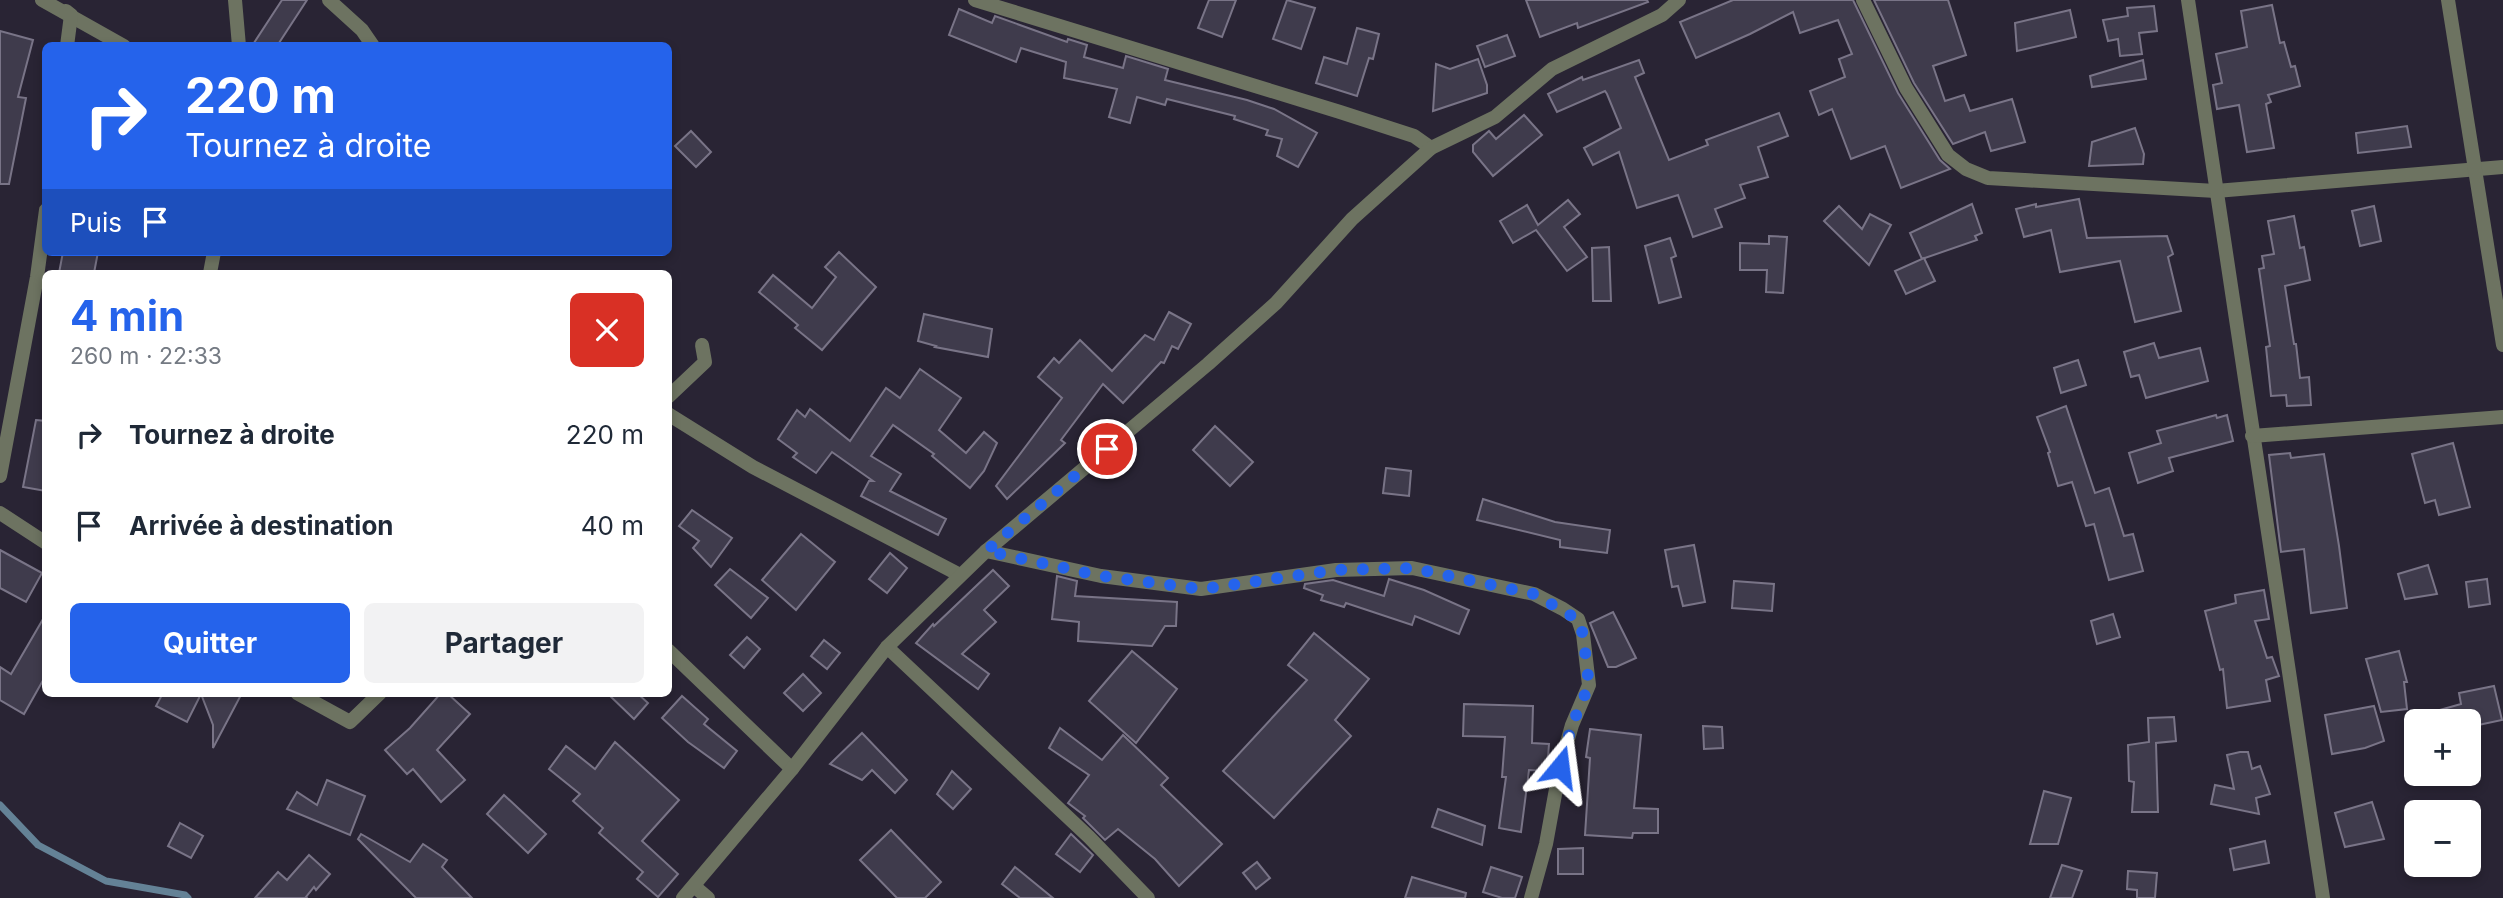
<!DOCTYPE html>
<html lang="fr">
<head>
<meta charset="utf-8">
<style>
	:root { --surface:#fff; --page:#f2f2f3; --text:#1f2937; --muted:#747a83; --accent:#2563eb }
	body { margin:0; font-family:Inter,sans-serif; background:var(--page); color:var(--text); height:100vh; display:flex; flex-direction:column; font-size:26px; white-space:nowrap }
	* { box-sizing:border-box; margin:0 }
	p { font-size:23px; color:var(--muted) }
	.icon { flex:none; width:38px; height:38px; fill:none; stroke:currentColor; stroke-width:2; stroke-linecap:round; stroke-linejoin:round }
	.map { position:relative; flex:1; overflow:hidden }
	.sheet { position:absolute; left:42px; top:270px; width:630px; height:427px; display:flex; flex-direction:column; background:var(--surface); border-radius:10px; box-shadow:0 4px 10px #0003 }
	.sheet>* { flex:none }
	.hud { position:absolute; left:42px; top:42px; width:630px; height:214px; border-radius:10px; box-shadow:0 4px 10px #0003; background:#2563eb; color:#fff; overflow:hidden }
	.fabs { position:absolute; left:2404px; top:709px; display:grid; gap:14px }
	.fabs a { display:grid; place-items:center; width:77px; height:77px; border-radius:10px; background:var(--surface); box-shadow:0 4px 10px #0003; font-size:35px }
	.pin { position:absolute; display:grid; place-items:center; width:60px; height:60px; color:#fff; margin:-30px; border:4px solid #fff; border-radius:50%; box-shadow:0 2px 7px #0007 }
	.me { position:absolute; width:77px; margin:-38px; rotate:16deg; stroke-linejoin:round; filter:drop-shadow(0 0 5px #0008) }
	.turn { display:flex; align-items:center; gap:24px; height:147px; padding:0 28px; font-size:32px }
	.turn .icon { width:91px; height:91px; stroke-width:2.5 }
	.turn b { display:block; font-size:49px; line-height:60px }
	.then { display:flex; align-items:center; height:66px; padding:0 28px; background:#0003; gap:14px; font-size:26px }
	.round { display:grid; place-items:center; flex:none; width:74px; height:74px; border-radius:10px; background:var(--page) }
	.headline { display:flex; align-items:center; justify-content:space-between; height:119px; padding:0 28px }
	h1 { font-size:42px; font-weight:700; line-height:52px; color:var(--accent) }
	.button { display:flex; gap:14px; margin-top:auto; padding:14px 28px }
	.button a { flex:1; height:80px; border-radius:10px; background:var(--accent); color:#fff; font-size:28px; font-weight:700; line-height:80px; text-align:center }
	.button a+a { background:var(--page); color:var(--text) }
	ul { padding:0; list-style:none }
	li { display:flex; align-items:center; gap:21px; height:91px; padding:0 28px }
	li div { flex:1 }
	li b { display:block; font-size:26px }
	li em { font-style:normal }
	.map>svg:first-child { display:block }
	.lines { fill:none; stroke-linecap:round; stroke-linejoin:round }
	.stream { stroke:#648296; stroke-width:7 }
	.building { fill:#3f3b4c; stroke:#797487; stroke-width:2 }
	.street { stroke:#6d7361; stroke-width:14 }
	.route { stroke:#2563eb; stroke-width:12; stroke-dasharray:0 21.6 }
</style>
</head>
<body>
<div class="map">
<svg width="2503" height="898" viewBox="0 0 2503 898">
	<rect width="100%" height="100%" fill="#292434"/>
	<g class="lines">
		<path class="stream" d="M0 805 38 845 106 881 185 895 188 898"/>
	</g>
	<g class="building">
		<path d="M282 0H307L277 46H252Z"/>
		<path d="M1209 0H1236L1222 37 1198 28Z"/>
		<path d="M1287 0 1315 8 1301 49 1273 39Z"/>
		<path d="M1526 0H1647L1648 2 1578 28 1577 23 1540 37Z"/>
		<path d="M1733 0H1853L1898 93 1940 160 1950 169 1901 188 1885 146 1851 159 1832 109 1819 115 1810 91 1845 77 1839 59 1852 54 1838 20 1800 33 1793 12 1750 34 1696 58 1680 22Z"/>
		<path d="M1874 0H1948L1966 55 1933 66 1945 101 1964 95 1970 111 2012 99 2025 142 1991 151 1985 132 1953 144 1914 83Z"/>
		<path d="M2272 5 2280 43 2284 42 2291 67 2295 66 2300 86 2268 95 2271 102 2266 104 2274 148 2247 152 2239 105 2217 109 2213 85 2222 83 2216 54 2247 47 2241 11Z"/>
		<path d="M2154 6 2157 31 2139 33 2142 54 2120 56 2118 39 2108 41 2103 20 2128 16 2127 8Z"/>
		<path d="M959 9 992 23 995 16 1067 42 1068 39 1087 45 1084 57 1123 68 1126 56 1168 69 1165 80 1247 100 1274 109 1317 133 1298 167 1277 156 1282 139 1266 135 1268 130 1234 119 1235 116 1167 99 1165 105 1137 97 1130 123 1109 117 1117 89 1064 78 1066 62 1021 48 1016 62 949 35Z"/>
		<path d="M2070 10 2076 37 2017 51 2015 23Z"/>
		<path d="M1357 28 1379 34 1373 59 1369 58 1357 96 1316 83 1324 57 1347 64Z"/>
		<path d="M0 31 33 40 18 97 26 98 9 184H0Z"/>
		<path d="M1507 35 1515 56 1485 67 1477 46Z"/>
		<path d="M1478 59 1487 85V93L1433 111 1436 64 1450 69Z"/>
		<path d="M1639 60 1644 73 1635 77 1669 160 1708 145 1706 140 1779 113 1788 136 1758 147 1768 177 1740 185 1745 198 1715 209 1722 227 1693 237 1678 195 1637 208 1619 152 1593 165 1584 148 1621 128 1607 94 1605 91 1557 112 1548 94 1582 77 1583 80Z"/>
		<path d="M2143 60 2146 79 2092 87 2090 76Z"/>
		<path d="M1524 115 1542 135 1493 176 1473 152V145L1489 131 1496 139Z"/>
		<path d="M2407 126 2411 147 2358 153 2356 133Z"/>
		<path d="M2135 128 2144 154 2143 164 2089 166 2092 142Z"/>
		<path d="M691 131 711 152 696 167 675 146Z"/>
		<path d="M2079 199 2087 238 2167 236 2173 254 2168 257 2181 311 2135 322 2120 261 2060 272 2051 230 2024 237 2016 209 2036 204V207Z"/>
		<path d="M1568 200 1580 214 1564 227 1587 257 1567 271 1536 230 1513 243 1500 221 1527 205 1538 225Z"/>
		<path d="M1972 204 1982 233 1975 236 1977 240 1922 259 1910 233Z"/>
		<path d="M1839 206 1862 229 1870 214 1891 225 1869 265 1824 221Z"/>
		<path d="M2374 206 2381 241 2360 246 2352 211Z"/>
		<path d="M2294 216 2300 248 2304 247 2310 280 2285 286 2294 344H2296L2300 378 2309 377 2311 405 2287 406 2286 395 2271 396 2266 347 2270 346 2259 269 2264 268 2262 256 2274 254 2268 221Z"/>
		<path d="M1769 236 1787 237 1783 293 1766 292 1767 270H1740V243L1769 244Z"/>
		<path d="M1670 238 1676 256 1671 258 1681 297 1659 303 1645 246Z"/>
		<path d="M1609 247 1611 301H1593L1592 248Z"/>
		<path d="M63 252H98L94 273H59Z"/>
		<path d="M839 252 876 287 822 350 795 328 798 325 759 292 773 275 812 308 836 277 825 267Z"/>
		<path d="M1924 258 1935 281 1906 294 1895 271Z"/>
		<path d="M1169 312 1191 324 1178 349 1172 346 1164 363 1161 362 1123 403 1103 384 1061 440 1065 443 1007 499 996 486 1062 398 1038 377 1054 358 1059 363 1080 340 1112 371 1145 335 1154 340Z"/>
		<path d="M924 314 992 329 988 357 935 347 936 346 918 341Z"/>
		<path d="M2154 343 2159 358 2200 348 2208 381 2146 398 2139 375 2131 377 2124 352Z"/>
		<path d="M2078 360 2086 385 2061 393 2054 368Z"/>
		<path d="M920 369 961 398 939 430 966 453 984 432 997 443 984 471 970 488 932 456 934 454 893 425 871 456 901 474 890 491 946 519 938 535 861 496 869 481H873L832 452 816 473 793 457 797 453 778 439 797 410 805 417 810 409 850 441 886 388 900 398Z"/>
		<path d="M2066 406 2095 493 2109 488 2124 536 2133 534 2143 571 2109 580 2094 524 2086 526 2072 482 2058 486 2048 453 2050 452 2037 417Z"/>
		<path d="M2216 415 2217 418 2227 415 2233 441 2169 458 2173 471 2138 483 2129 453 2161 443 2157 431Z"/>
		<path d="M36 420 46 421V491L23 487Z"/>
		<path d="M1215 426 1253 462 1230 486 1193 450Z"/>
		<path d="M2453 443 2470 507 2439 515 2435 500 2425 503 2412 454Z"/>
		<path d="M2290 453 2291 458 2324 454 2339 546 2347 608 2311 613 2304 549 2281 552 2269 455Z"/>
		<path d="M1386 468 1411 471 1409 496 1383 493Z"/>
		<path d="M1483 499 1555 522 1610 530 1607 553 1560 547V540L1477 520Z"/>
		<path d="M692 510 732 538 711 567 693 548 699 541 679 526Z"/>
		<path d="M801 534 835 562 796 610 762 580Z"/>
		<path d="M1694 545 1705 602 1683 606 1678 586 1672 587 1665 550Z"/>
		<path d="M0 550 42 573 26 602 0 588Z"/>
		<path d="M890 553 907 568 887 593 869 579Z"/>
		<path d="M2428 565 2437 594 2405 599 2398 574Z"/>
		<path d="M730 569 768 598 751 618 715 585Z"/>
		<path d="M993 570 1009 586 984 610 996 622 962 654 989 674 978 689 916 643 933 624 934 626Z"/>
		<path d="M1057 576 1077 581 1075 596 1177 602 1176 626H1165L1152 646 1078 641 1079 622 1052 619Z"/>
		<path d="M1389 579 1424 590 1469 610 1459 634 1415 616 1412 625 1346 603 1344 607 1321 600 1323 595 1304 588 1305 584 1333 580 1384 596Z"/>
		<path d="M2487 579 2490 604 2469 607 2466 582Z"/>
		<path d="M1734 581 1774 584 1772 611 1732 608Z"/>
		<path d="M2264 590 2269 619 2255 621 2267 658 2272 657 2279 676 2266 680 2270 701 2227 708 2223 669 2220 670 2205 611 2236 603 2235 595Z"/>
		<path d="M1613 612 1636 658 1616 667H1608L1590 623Z"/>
		<path d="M46 614V675L24 714 0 700V667L11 674Z"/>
		<path d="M2113 614 2120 637 2097 644 2091 621Z"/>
		<path d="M1314 633 1369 679 1335 720 1351 736 1274 818 1223 771 1307 680 1288 665Z"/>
		<path d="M747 637 760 649 744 668 730 655Z"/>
		<path d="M824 640 840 653 827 669 811 656Z"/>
		<path d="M1132 651 1177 689 1136 743 1089 701Z"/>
		<path d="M2399 651 2407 682H2404L2407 709 2381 712 2366 659Z"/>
		<path d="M803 674 821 693 803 711 784 693Z"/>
		<path d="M2494 686 2502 720 2469 727V721H2423L2422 715 2461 704 2459 693Z"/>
		<path d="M163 693H242L213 748V725L201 694 187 722 156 706Z"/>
		<path d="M441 693H447L470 714 437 750 465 780 441 802 413 769 407 774 385 750 410 728Z"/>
		<path d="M607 693H637L648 703 634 719Z"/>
		<path d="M682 696 708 719 704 724 737 751 724 768 688 742 662 718Z"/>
		<path d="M1464 704 1533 706 1532 743 1549 744 1547 771 1529 770 1521 832 1499 828 1506 777H1502L1505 737 1463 736Z"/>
		<path d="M2374 706 2384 741 2365 748 2332 754 2325 715Z"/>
		<path d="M2174 717 2176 741 2156 743 2158 812H2132L2134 782 2129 781 2128 745 2149 742 2148 718Z"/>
		<path d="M1703 726 1722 727 1723 748 1704 749Z"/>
		<path d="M1060 728 1102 760 1123 735 1168 778 1161 785 1222 844 1179 886 1155 859 1118 829 1105 840 1083 818 1085 816 1068 803 1089 775 1049 748Z"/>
		<path d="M1590 729 1641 735 1634 808 1658 809V833H1633L1632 838 1585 835 1590 758 1586 757Z"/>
		<path d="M862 733 907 780 895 793 872 770 862 780 830 764Z"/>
		<path d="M615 742 679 800 642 841 678 874 658 897 637 879 643 872 599 833 603 828 573 801 580 794 549 769 566 746 595 769Z"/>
		<path d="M2240 752H2248L2252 769 2260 766 2270 794 2256 798 2259 814 2211 804 2215 785 2234 789 2227 755Z"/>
		<path d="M952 771 971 789 953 809 937 794Z"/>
		<path d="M327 780 365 796 350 835 287 809 297 792 317 805Z"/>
		<path d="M2044 791 2071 798 2058 844H2030Z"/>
		<path d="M504 795 546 834 528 853 487 814Z"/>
		<path d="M2372 802 2384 839 2345 847 2335 813Z"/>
		<path d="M1438 809 1485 826 1482 845 1432 827Z"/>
		<path d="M180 823 203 836 191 858 168 846Z"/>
		<path d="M891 830 941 882 925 898H897L860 860Z"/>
		<path d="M361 834 410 862 423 844 447 860 442 867 472 898H416L358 839Z"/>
		<path d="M1071 834 1093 855 1080 872 1056 854Z"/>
		<path d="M2265 841 2269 863 2234 870 2230 849Z"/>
		<path d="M1583 848V874H1558V849Z"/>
		<path d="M309 855 330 874 316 890 314 887 306 897 307 898H255L278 872 287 880Z"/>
		<path d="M1257 862 1270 878 1256 889 1243 873Z"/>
		<path d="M2062 865 2082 871 2072 898H2050Z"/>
		<path d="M1015 867 1053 898H1020L1002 884Z"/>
		<path d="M1491 867 1522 877 1515 898H1502L1483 892Z"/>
		<path d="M2128 871 2157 873 2155 898H2137V890L2127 889Z"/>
		<path d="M1412 877 1466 893 1465 898H1405Z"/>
	</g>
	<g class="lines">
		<g class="street">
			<path d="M42 0 124 46"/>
			<path d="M235 0 239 46"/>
			<path d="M329 0 362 30 373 46"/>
			<path d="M975 0 1340 112 1414 136 1431 148"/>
			<path d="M1863 0 1906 88 1948 155 1966 169 1988 178 2216 191 2503 167"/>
			<path d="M2188 0 2323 898"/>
			<path d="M2448 0 2503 345"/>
			<path d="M66 11 71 15 67 46"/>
			<path d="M210 273 214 252"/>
			<path d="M668 397 705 362 702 345"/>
			<path d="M668 414 753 467 960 575"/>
			<path d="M2252 436 2503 417"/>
			<path d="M0 476 37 277 46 210"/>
			<path d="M0 513 46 543"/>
			<path d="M986 551 1101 576 1201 589 1336 570 1412 568 1534 594 1563 609 1578 619 1583 634 1589 685 1572 725 1560 767 1546 844 1531 898"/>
			<path d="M887 647 1089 837 1148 898"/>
			<path d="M668 650 792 769"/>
			<path d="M297 693 350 722 380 693"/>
			<path d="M694 886 708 898"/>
			<path d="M683 898 792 769 887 647 986 551 1208 364 1276 303 1352 219 1431 148 1495 117 1552 69 1662 15 1679 0"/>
		</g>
	</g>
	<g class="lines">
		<path class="route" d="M1107 449 986 551 1101 576 1202 589 1336 570 1412 568 1534 594 1577 619 1583 634 1589 685 1572 725 1560 767"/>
	</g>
</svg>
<div class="fabs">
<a>+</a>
<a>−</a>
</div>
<div class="pin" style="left:1107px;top:449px;background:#d93025"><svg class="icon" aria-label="arrive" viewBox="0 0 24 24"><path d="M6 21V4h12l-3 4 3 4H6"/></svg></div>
<svg class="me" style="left:1560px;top:767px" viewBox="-20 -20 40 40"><path d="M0-17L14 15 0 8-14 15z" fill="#2563eb" stroke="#fff" stroke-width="4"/></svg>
<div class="hud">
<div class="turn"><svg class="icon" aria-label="right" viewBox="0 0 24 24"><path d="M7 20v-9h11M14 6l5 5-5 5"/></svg><div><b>220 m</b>Tournez à droite</div></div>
<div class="then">Puis<svg class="icon" aria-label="arrive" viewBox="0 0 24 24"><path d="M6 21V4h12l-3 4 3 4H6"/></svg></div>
</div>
<section class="sheet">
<div class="headline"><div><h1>4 min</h1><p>260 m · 22:33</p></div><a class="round" style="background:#d93025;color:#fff"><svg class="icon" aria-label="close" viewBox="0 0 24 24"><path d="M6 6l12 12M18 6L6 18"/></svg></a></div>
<ul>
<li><svg class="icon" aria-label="right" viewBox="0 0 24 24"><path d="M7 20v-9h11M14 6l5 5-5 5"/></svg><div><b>Tournez à droite</b></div><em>220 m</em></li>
<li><svg class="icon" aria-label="arrive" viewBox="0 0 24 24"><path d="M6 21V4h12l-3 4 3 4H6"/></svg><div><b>Arrivée à destination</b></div><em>40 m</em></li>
</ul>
<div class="button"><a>Quitter</a><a>Partager</a></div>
</section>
</div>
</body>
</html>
